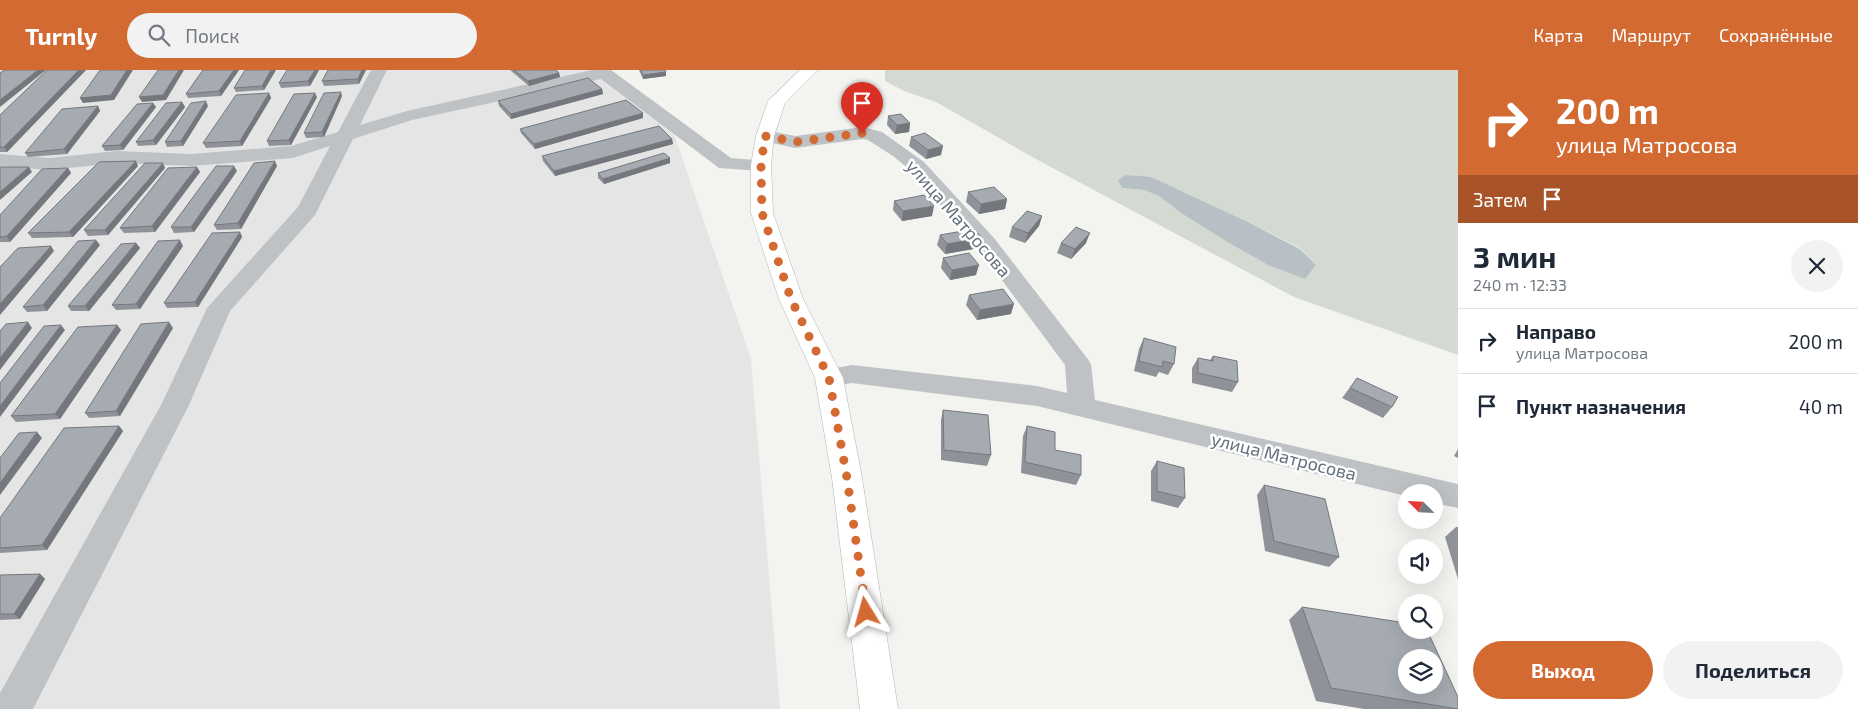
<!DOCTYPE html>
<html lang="ru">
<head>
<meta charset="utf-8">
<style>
	:root { --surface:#fff; --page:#f2f2f3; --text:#1f2937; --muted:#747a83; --line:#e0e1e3; --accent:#d26a32 }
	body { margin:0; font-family:"Exo 2",sans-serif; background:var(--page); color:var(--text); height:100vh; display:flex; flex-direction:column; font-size:19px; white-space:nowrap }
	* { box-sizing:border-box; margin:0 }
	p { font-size:16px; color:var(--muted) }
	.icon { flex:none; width:28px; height:28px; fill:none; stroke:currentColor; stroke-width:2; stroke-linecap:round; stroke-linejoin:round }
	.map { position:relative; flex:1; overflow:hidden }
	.panel { display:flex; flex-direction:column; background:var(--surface); width:400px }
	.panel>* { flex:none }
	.top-card { background:#d26a32; color:#fff; overflow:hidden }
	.needle { width:32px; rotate:294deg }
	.tools { position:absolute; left:1398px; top:414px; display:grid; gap:10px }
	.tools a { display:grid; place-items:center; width:45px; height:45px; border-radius:50%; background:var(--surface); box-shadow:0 5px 20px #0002; font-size:25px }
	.pin { position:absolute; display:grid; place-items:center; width:42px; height:42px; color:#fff; margin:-51px -21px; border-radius:50% 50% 50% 0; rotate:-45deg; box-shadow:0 0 5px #0007 }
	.pin .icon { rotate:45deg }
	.me { position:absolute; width:55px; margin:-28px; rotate:352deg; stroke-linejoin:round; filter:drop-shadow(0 0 4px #0008) }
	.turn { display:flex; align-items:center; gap:18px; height:105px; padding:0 15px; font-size:22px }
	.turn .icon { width:65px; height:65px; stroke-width:2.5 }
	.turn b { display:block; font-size:35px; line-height:42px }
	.then { display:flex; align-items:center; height:48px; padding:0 15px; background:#0003; gap:10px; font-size:19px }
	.round { display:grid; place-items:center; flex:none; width:52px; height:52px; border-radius:26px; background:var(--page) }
	.head { display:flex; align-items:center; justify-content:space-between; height:85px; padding:0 15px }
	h1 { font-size:30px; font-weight:700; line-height:38px }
	.cta { display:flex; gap:10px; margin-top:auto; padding:10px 15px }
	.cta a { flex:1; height:58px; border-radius:30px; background:var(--accent); color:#fff; font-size:20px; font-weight:700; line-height:58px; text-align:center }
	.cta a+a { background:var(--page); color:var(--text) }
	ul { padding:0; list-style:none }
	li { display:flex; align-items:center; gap:15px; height:65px; padding:0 15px; border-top:1px solid var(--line) }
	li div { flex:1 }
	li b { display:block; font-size:19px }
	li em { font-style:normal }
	header { display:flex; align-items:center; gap:30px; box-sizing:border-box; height:70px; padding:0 25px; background:var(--accent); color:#fff }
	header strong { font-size:24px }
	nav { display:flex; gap:28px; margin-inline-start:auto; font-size:18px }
	.search { width:350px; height:45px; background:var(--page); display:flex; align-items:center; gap:12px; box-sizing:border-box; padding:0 18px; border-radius:28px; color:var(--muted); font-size:19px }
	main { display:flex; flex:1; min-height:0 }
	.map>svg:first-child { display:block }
	.built { fill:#e4e5e4 }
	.green { fill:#d4dad2; fill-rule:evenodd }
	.water { fill:#b7c0c5 }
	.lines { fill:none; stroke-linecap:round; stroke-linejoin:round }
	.major-casing { stroke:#b1b4b8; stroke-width:1 }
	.minor { fill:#bfc2c5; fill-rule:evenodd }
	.major { fill:#fff; fill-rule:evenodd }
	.wall { fill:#8f9399 }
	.shaded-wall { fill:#74787d }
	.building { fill:#a6abb2; stroke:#74787d; fill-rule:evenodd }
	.route { stroke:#d26a32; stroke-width:9; stroke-dasharray:0 16.2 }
	.labels { text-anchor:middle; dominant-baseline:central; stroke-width:5; stroke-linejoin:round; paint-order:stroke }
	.street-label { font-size:18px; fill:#65707e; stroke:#fff }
</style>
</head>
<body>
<header>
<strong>Turnly</strong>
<div class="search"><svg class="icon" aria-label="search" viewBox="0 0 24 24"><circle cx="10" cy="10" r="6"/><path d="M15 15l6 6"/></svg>Поиск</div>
<nav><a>Карта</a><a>Маршрут</a><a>Сохранённые</a></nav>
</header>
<main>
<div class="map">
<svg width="1458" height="639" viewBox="0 0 1458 639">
	<rect width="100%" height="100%" fill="#f3f4f0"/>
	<path class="built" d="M0 0H594L672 58 751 289 780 639H0Z"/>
	<path class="green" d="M885 0H1458V285L1294 227 1034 88 936 32 904 21 885 11ZM1126 105 1177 119 1246 151 1300 178 1316 195H1268L1181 143 1159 126 1144 120 1122 118 1119 110Z"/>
	<path class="water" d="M1126 105 1151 107 1246 151 1300 179 1316 195 1305 209 1268 195 1231 174 1181 143 1159 126 1144 120 1122 118 1118 110Z"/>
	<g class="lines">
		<g class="major-casing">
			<path id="major" d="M800 0H818L785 33 774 66 771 95 773 143 803 229 843 308 862 408 898 639H860L832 408 815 308 779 229 751 143V95L756 66 768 31Z"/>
		</g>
		<g class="minor">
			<path d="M371 0H387L360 55 407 41 592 0H611L731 88 768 91 771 95 768 99 761 101 719 98 601 9 412 50 353 69 315 145 230 241 189 335 33 639H0V623L161 335 207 238 298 137 330 76 293 88 192 96 117 93 49 100 0 96V84L49 88 117 81 192 84 291 76 338 62Z"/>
			<path d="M863 57 882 62 924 92 994 168 1087 288 1091 294 1095 330 1458 414V438L1434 433V422H1406V426L1037 336 852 313 829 317 819 315 815 308 819 301 852 295 1037 316 1067 323 1065 295 978 178 910 100 893 86 868 70 863 69 795 78 758 70 756 66 758 62 765 60 795 66Z"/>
		</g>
		<use href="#major" class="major"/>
	</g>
	<g class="wall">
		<path d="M47 0H86L7 82H0V45Z"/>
		<path d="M203 0H239L221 26 188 28 186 24Z"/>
		<path d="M276 0 264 20 236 22 234 18Z"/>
		<path d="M319 0 310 16 281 18 279 13Z"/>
		<path d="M328 0H366L359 14 324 16 322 11Z"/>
		<path d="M510 0H556L559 3 560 7 529 16Z"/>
		<path d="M639 0H665L666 2V6L643 9Z"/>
		<path d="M602 19 603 24 511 49 499 36 498 31Z"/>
		<path d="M269 23 271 28 242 76 206 78 203 73Z"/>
		<path d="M342 26 324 67 306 68 304 63Z"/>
		<path d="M317 27 291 75 269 76 267 71Z"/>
		<path d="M182 32 185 37 156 75 138 76 136 72Z"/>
		<path d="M153 33 156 37 123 80 105 81 102 76Z"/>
		<path d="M98 36 100 41 67 84 28 87 25 83Z"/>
		<path d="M208 36 183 76 167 77 165 72Z"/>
		<path d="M888 46 910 53 909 62 895 64 887 55Z"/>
		<path d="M643 48 535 79 521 63 520 59Z"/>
		<path d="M911 67 941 85 926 89 909 76Z"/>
		<path d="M672 69 673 74 555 106 543 91 542 86Z"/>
		<path d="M670 88V93L604 114 598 108V103Z"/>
		<path d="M138 96 73 167 32 168 28 163Z"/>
		<path d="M277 96 241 159 217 160 214 155Z"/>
		<path d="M197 97 200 102 155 162 124 163 120 158Z"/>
		<path d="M68 98 71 103 10 172H0V145Z"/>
		<path d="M165 98 108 165 88 166 84 160Z"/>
		<path d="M237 101 194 162 174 163 171 157Z"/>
		<path d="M968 122 1007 129 1005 139 979 144 966 132Z"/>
		<path d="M894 131 932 146 902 151 893 140Z"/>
		<path d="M1042 146 1039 156 1025 173 1009 167 1012 157Z"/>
		<path d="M240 162 242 167 198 237 167 238 164 233Z"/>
		<path d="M940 165 982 168 979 178 945 184 937 175Z"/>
		<path d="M136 173 140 178 89 241H71L68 236Z"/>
		<path d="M1061 173H1086L1071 189 1057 183Z"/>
		<path d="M100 175 47 241 27 242 23 237Z"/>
		<path d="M183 176 140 239 116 240 112 235Z"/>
		<path d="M943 188 976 205 950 210 941 198Z"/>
		<path d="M969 225 1011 244 977 250 966 235Z"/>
		<path d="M117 255 121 260 60 349 16 352 11 346Z"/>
		<path d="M173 258 120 346 89 348 85 343Z"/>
		<path d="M1144 268 1174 294 1168 305 1159 302 1156 307 1134 301 1139 279Z"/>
		<path d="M1213 286 1238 312 1232 322 1192 313V298L1198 288 1210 290Z"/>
		<path d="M1357 308 1392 337 1383 348 1342 328Z"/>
		<path d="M943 340 991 385 987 396 941 390V350Z"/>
		<path d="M119 356 123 361 47 480 0 483V448Z"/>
		<path d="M1027 356 1055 380 1081 405 1076 415 1021 403 1023 366Z"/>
		<path d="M1458 379V388L1454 386Z"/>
		<path d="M1157 391 1185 428 1178 438 1151 431V401Z"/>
		<path d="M1264 415 1339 487 1329 497 1265 481 1257 425Z"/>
		<path d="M1456 457H1458V509L1445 467Z"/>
		<path d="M40 504 45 509 20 549 0 550V505Z"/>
		<path d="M1302 537 1458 639H1364L1316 631 1289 550Z"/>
	</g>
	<g class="shaded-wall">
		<path d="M38 0H46L0 37V30Z"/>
		<path d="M79 0H86L7 82 4 77Z"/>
		<path d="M127 0H133L114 30 83 33 80 28Z"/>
		<path d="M179 0H184L166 30 142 32 139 27Z"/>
		<path d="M234 0H239L221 26 219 21Z"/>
		<path d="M271 0H276L264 20 262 16Z"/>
		<path d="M315 0H319L310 16 308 11Z"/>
		<path d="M362 0H366L359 14 358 9Z"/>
		<path d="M666 2V6L643 9V5Z"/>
		<path d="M559 3 560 7 529 16 528 11Z"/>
		<path d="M602 19 603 24 511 49V44Z"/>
		<path d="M341 22 342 26 324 67 322 62Z"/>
		<path d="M269 23 271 28 242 76 240 71Z"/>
		<path d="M315 23 317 27 291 75 289 70Z"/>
		<path d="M206 31 208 36 183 76 181 71Z"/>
		<path d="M182 32 185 37 156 75 153 70Z"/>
		<path d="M153 33 156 37 123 80 120 75Z"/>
		<path d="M98 36 100 41 67 84 64 79Z"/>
		<path d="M643 43V48L535 79 534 74Z"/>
		<path d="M910 53 909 62 895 64 897 55Z"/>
		<path d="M672 69 673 74 555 106 554 101Z"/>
		<path d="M943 76 941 85 926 89 928 80Z"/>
		<path d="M670 88V93L604 114 603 109Z"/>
		<path d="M136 91 138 96 73 167 69 162Z"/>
		<path d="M275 91 277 96 241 159 238 153Z"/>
		<path d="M163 93 165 98 108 165 105 160Z"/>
		<path d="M234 96 237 101 194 162 191 157Z"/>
		<path d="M29 97 32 102 0 130V122Z"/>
		<path d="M197 97 200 102 155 162 152 156Z"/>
		<path d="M68 98 71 103 10 172 7 166Z"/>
		<path d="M1007 129 1005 139 979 144 981 134Z"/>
		<path d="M934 136 932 146 902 151 903 141Z"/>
		<path d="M1042 146 1039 156 1025 173 1028 163Z"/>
		<path d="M240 162 242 167 198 237 195 232Z"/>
		<path d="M1090 163 1086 173 1071 189 1075 179Z"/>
		<path d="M982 168 979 178 945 184 947 174Z"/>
		<path d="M96 170 100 175 47 241 43 235Z"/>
		<path d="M180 170 183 176 140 239 136 234Z"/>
		<path d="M136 173 140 178 89 241 85 236Z"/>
		<path d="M51 176 54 181 0 245V234Z"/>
		<path d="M979 195 976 205 950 210 952 200Z"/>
		<path d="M1014 234 1011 244 977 250 980 240Z"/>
		<path d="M28 252 32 258 0 300V288Z"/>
		<path d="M169 252 173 258 120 346 116 341Z"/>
		<path d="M61 255 65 260 0 347V336Z"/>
		<path d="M117 255 121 260 60 349 55 344Z"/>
		<path d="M119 356 123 361 47 480 42 475Z"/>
		<path d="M37 362 42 368 0 425V413Z"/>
		<path d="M40 504 45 509 20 549 14 544Z"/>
	</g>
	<g class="building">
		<path d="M4 0H38L0 30V3Z"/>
		<path d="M47 0H79L4 77H0V45Z"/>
		<path d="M100 0H127L111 25 80 28Z"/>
		<path d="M158 0H179L163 25 139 27Z"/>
		<path d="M203 0H234L219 21 186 24Z"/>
		<path d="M245 0H271L262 16 234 18Z"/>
		<path d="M287 0H315L308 11 279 13Z"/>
		<path d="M328 0H362L358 9 322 11Z"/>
		<path d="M514 0H556L559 3 528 11Z"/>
		<path d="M641 0H665L666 2 643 5Z"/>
		<path d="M588 8 602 19 511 44 498 31Z"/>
		<path d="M341 22 322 62 304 63 324 23Z"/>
		<path d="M269 23 240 71 203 73 236 25Z"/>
		<path d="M315 23 289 70 267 71 294 24Z"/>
		<path d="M626 30 643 43 534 74 520 59Z"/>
		<path d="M206 31 181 71 165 72 191 33Z"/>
		<path d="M182 32 153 70 136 72 166 33Z"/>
		<path d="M153 33 120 75 102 76 137 34Z"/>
		<path d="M98 36 64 79 25 83 62 39Z"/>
		<path d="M901 44 910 53 897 55 888 46Z"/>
		<path d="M659 56 672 69 554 101 542 86Z"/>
		<path d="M925 63 943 76 928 80 911 67Z"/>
		<path d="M664 83 670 88 603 109 598 103Z"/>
		<path d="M136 91 69 162 28 163 99 92Z"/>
		<path d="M275 91 238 153 214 155 254 93Z"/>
		<path d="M145 93H163L105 160H84Z"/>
		<path d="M216 96H234L191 157H171Z"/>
		<path d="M0 97H29L0 122Z"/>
		<path d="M197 97 152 156 120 158 168 98Z"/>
		<path d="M68 98 7 166 0 167V145L42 99Z"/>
		<path d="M994 117 1007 129 981 134 968 122Z"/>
		<path d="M924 125 934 136 903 141 894 131Z"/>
		<path d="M1027 141 1042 146 1028 163 1012 157Z"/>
		<path d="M1076 157 1090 163 1075 179 1061 173Z"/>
		<path d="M974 159 982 168 947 174 940 165Z"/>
		<path d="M240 162 195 232 164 233 212 163Z"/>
		<path d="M96 170 43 235 23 237 78 171Z"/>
		<path d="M180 170 136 234 112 235 158 171Z"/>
		<path d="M136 173 85 236H68L121 174Z"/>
		<path d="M51 176 0 234V197L18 178Z"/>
		<path d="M969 183 979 195 952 200 943 188Z"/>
		<path d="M1003 219 1014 234 980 240 969 225Z"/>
		<path d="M28 252 0 288V261L6 254Z"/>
		<path d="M169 252 116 341 85 343 141 254Z"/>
		<path d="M61 255 0 336V313L44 256Z"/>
		<path d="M117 255 55 344 11 346 78 257Z"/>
		<path d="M1144 268 1176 277 1174 294 1163 291 1162 297 1139 291Z"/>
		<path d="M1213 286 1237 291 1238 312 1198 303V288L1213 291Z"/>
		<path d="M1357 308 1398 327 1392 337 1350 318Z"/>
		<path d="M943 340 988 345 991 385 944 380Z"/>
		<path d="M119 356 42 475 0 478V448L64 358Z"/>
		<path d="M1027 356 1055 362V380L1081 385V405L1025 392Z"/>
		<path d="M37 362 0 413V388L19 363Z"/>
		<path d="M1157 391 1184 398 1185 428 1157 421Z"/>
		<path d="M1264 415 1325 429 1339 487 1274 471Z"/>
		<path d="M40 504 14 544H0V505Z"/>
		<path d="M1302 537 1406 553V560H1427L1458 627V639L1331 618ZM1406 588H1434V615H1406Z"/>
	</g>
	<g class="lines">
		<path class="route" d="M862 63 795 72 765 66 761 95 762 143 791 229 829 308 847 408 866 542"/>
	</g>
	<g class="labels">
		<g class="street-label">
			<text transform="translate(959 148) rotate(49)">улица Матросова</text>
			<text transform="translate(1284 386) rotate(14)">улица Матросова</text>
		</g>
	</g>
</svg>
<div class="tools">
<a><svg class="needle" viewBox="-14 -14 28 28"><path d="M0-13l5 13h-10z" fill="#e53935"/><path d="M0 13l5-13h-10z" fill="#747a83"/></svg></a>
<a><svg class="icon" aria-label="sound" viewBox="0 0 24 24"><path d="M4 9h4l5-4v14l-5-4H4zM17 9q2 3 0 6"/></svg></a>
<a><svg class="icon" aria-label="search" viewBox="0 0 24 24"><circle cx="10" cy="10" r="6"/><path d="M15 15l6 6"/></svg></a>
<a><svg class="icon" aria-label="layers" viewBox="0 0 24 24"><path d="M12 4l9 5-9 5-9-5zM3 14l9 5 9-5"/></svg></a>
</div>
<div class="pin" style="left:862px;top:63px;background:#d93025"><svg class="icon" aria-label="arrive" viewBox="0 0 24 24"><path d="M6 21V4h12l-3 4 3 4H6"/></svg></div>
<svg class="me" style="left:866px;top:542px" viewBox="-20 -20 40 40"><path d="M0-17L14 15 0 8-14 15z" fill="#d26a32" stroke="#fff" stroke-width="4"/></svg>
</div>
<section class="panel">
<div class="top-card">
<div class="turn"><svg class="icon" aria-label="right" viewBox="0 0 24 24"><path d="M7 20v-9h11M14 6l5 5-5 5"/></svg><div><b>200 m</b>улица Матросова</div></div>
<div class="then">Затем<svg class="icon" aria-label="arrive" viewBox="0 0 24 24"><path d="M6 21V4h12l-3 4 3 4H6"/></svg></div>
</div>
<div class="head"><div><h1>3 мин</h1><p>240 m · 12:33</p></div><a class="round"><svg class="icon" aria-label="close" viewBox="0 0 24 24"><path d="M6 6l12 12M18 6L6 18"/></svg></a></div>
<ul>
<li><svg class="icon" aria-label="right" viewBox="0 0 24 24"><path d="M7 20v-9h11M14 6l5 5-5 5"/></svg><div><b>Направо</b><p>улица Матросова</p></div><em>200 m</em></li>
<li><svg class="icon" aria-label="arrive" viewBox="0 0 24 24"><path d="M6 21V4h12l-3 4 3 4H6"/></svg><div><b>Пункт назначения</b></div><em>40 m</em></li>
</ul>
<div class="cta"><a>Выход</a><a>Поделиться</a></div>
</section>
</main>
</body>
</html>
